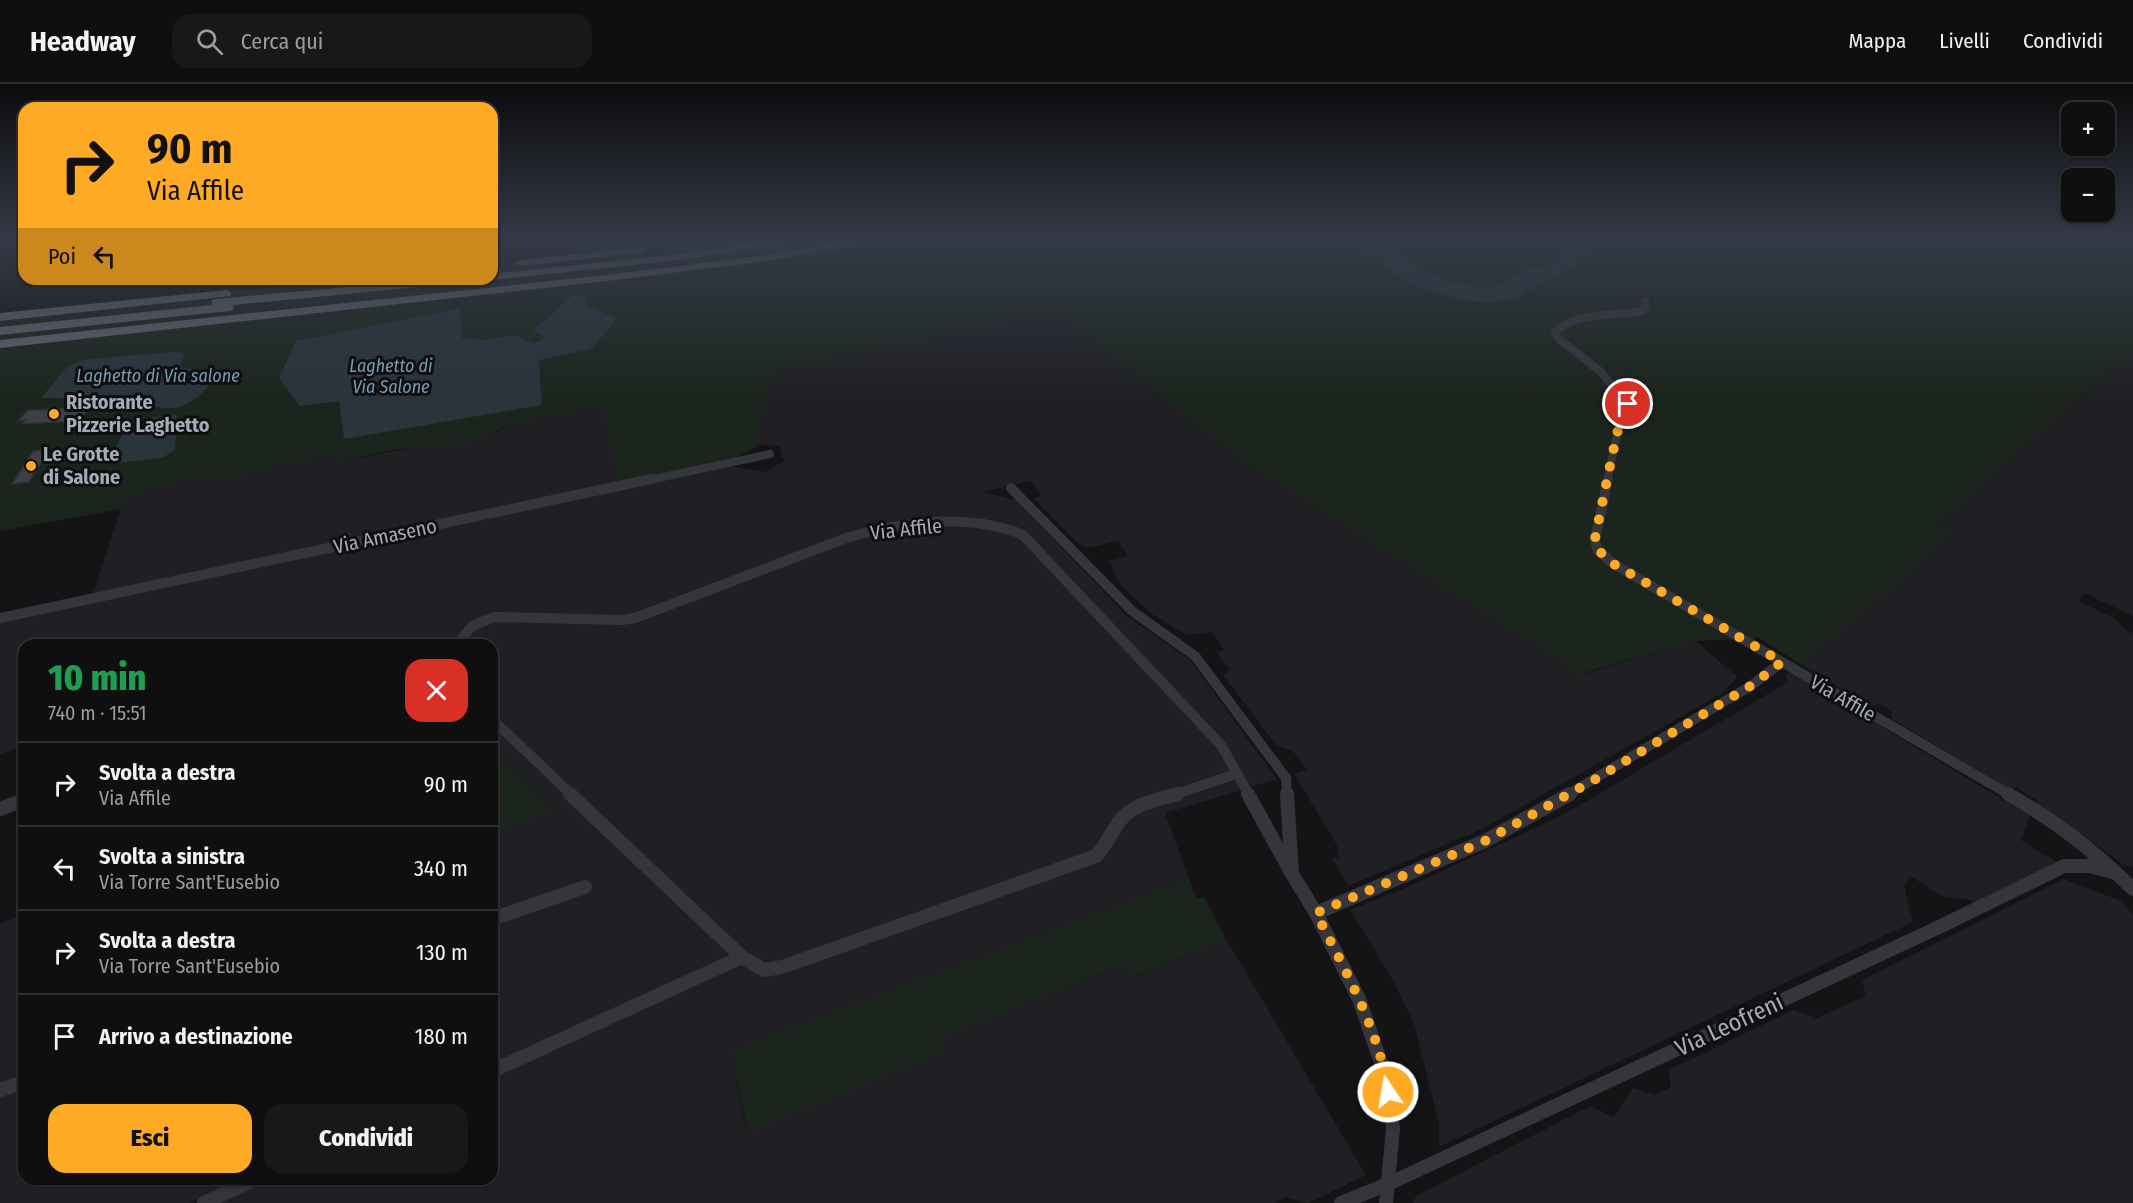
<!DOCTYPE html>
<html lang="it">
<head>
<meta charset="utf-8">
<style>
	:root { --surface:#0f0f10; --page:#181819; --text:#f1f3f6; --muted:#9b9c9f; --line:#2f2f30; --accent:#ffaa24 }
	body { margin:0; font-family:"Fira Sans Condensed",sans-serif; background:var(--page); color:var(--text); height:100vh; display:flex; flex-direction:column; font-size:22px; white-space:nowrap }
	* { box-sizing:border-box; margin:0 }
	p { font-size:20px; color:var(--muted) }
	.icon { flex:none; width:33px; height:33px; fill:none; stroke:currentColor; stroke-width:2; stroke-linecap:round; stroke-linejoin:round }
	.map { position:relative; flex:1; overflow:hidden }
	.sheet { position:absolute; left:18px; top:555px; width:480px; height:546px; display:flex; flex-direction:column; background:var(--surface); border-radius:18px; box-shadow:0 2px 4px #0004,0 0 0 2px var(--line) }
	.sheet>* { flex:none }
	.guide { position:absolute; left:18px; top:18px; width:480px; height:183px; border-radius:18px; box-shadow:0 2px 4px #0004,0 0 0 2px var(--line); background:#ffaa24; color:#111; overflow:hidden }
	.buttons { position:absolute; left:2061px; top:18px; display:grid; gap:12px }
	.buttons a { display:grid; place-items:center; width:54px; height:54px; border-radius:12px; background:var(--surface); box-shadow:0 2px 4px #0004,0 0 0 2px var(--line); font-size:30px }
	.pin { position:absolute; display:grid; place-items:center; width:51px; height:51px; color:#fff; margin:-26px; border:3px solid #fff; border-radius:50%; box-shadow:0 2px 6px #0007 }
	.me { position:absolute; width:66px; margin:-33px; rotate:348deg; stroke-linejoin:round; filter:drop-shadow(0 0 4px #0008) }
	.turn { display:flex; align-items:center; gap:21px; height:126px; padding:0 30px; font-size:27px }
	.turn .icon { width:78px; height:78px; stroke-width:2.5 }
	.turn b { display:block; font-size:42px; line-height:51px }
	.then { display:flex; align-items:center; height:57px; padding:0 30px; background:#0003; gap:12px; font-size:22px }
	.round { display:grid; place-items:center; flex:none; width:63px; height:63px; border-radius:18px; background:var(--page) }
	.summary { display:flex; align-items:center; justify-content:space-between; height:102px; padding:0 30px }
	h1 { font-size:36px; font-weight:800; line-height:45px; color:#1e9e55 }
	.cta { display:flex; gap:12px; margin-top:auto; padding:12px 30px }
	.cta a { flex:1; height:69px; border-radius:18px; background:var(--accent); color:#111; font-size:24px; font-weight:800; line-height:69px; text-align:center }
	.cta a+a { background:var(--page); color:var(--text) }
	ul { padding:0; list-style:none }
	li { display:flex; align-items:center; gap:18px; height:84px; padding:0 30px; border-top:2px solid var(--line) }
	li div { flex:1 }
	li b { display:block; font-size:22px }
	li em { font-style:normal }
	header { display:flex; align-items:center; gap:36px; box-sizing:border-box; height:84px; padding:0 30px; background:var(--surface); border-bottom:2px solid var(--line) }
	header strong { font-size:28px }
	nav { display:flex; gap:33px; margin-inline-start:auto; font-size:21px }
	.search { width:420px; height:54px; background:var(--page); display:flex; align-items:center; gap:15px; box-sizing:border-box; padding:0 21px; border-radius:18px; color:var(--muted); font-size:22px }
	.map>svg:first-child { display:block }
	.built { fill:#202024 }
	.green { fill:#1c251d }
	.water { fill:#29343b }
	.building { fill:#3e3f44; stroke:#2e2e33; stroke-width:1.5 }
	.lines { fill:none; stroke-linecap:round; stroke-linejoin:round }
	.minor-far2 { stroke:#35363c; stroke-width:8 }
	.minor-far1 { stroke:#35363c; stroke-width:10 }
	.minor { stroke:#35363c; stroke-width:14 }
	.highway { fill:#61656d; fill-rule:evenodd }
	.route { stroke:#ffaa24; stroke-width:10; stroke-dasharray:0 18 }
	.poi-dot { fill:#ffaa24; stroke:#0f0f11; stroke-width:2 }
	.labels { text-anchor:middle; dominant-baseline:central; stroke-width:6; stroke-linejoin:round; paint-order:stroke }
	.far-water-label { font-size:18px; font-style:italic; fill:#799cb6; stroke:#0f0f11 }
	.poi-label { font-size:20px; font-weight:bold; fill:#a5acb8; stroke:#0f0f11; text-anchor:start }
	.street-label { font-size:20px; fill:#a5acb8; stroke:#0f0f11 }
	.near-street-label { font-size:24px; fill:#a5acb8; stroke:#0f0f11 }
</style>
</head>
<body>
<header>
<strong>Headway</strong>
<div class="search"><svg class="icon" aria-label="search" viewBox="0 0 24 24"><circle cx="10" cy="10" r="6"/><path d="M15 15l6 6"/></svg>Cerca qui</div>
<nav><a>Mappa</a><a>Livelli</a><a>Condividi</a></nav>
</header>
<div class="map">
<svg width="2133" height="1119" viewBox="0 0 2133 1119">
	<rect width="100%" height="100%" fill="#141416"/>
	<g class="built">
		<path d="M1052 227 1245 379 1568 582 1583 597V590L1696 557 1737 593 1723 609 1482 745 1348 802 1332 774 1339 773 1337 761 1294 690 1307 686 1293 667 1277 662 1224 592 1229 585 1217 569 1224 565 1212 548 1187 551 1152 530 1120 501 1109 477 1128 472 1118 457 1092 463H1086L1079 460 1034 415 1041 411 1031 397 982 408 1016 416 1127 532 1190 576 1277 695 1165 729 1189 795 730 966 747 1048 943 967 938 954 1125 881 1132 894 1226 855 1366 1091 1308 1119 1286 1113 1275 1119H221L273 1095H492V748L552 725 492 667V561H24V662L0 670V538L729 382 765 388 784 377 779 362 754 360 763 327 768 287Z"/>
		<path d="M2133 276V532L2084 509 2078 517 2116 535 2124 545 2133 549V783L2124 781 2086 753 2036 721 2038 717 2017 704H2007L1892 635 1891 627 1880 620 1870 622 1802 581 1950 448 1938 441 2119 277Z"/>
		<path d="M605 323 618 399 93 511 123 417 137 414 155 403 217 392 227 395 268 387 283 380 331 372 340 377 498 348 508 340Z"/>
		<path d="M1785 589 1794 590 2030 732 2021 756 2056 778 1976 817 1941 812 1912 793 1904 801 1913 838 1439 1063V1038L1415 942 1392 894 1350 826 1405 804 1546 739 1580 721 1788 598Z"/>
		<path d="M2064 795 2121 817 2133 831V1119H1413L1416 1112 1590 1022 1614 1033 1633 1004 1655 1011 1671 1003 1669 986 1793 926 1817 934 1866 912 1862 896Z"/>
		<path d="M24 830V992L0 1001V840Z"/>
		<path d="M24 1003V1095H242L189 1119H0V1012Z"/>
	</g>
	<g class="green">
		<path d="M720 154H2133V276L2119 277 1938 441 1951 448 1802 581 1759 554 1696 557 1583 589 1584 598 1568 582 1245 379 1052 227 774 288 754 360 760 361 737 373 618 399 604 323 508 340C469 368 416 359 372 370 361 372 351 375 340 377L331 372 283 380 268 387 227 395 216 392 155 403 137 414 123 417 120 425 0 447V231L351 195H492V180Z"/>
		<path d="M492 667 552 726 492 748Z"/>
		<path d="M1189 795 1196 814 1204 813 1226 855 1131 894 1124 881 939 954 944 967 748 1048 730 966Z"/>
	</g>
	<g class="water">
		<path d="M1353 154H1378L1422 187 1446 197 1491 205 1531 184H1543L1575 165 1585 154H1600L1574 182 1515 214 1489 219 1459 215 1422 204 1399 193Z"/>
		<path d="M573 211H585L588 221 599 227 617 234 591 265 539 276 542 321 344 355 339 317 300 322 279 294 296 257 460 225 462 254 484 256 513 251 534 259 547 254 533 247Z"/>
		<path d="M175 268 185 269 179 283 221 290C198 312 186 332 151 321L152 318H143L147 312 120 315 41 314 68 282 87 275Z"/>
		<path d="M177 330 175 366 162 374 117 379 111 373 129 337Z"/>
	</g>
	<g class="building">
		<path d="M90 324 78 337 22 340 26 336 18 337 28 326Z"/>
		<path d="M50 365 29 398 12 400 33 367Z"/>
	</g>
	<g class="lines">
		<g class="minor-far2">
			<path d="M644 397 770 370"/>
			<path d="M1607 397 1618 346 1626 329 1627 320 1601 288 1558 254 1555 248C1575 229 1614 231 1640 228L1646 224 1645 218"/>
		</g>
		<g class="minor-far1">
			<path d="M1608 395 1595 455 1597 465 1612 479 1782 578"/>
			<path d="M1011 404 1132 527 1195 572 1286 694 1287 711"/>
			<path d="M0 534 651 395"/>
			<path d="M457 561 472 542 494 533 622 536 635 534 849 453C902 438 971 428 1023 451L1221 661 1249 711"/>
			<path d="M492 635 572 711"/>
			<path d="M1173 711 1236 690"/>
			<path d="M1567 711 1752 601 1782 578 2010 711"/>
		</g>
		<g class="minor">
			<path d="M570 710 742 873 764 886 782 883 1096 772C1108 760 1113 743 1124 732 1138 719 1160 715 1178 710"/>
			<path d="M1248 710 1292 790"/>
			<path d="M1287 710 1292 790 1316 829 1359 915 1385 990 1393 1045 1386 1119"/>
			<path d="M2008 710C2058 739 2092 765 2133 805"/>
			<path d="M0 725 24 716"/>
			<path d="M1316 829 1485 757 1570 710"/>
			<path d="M492 835 585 803"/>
			<path d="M492 987 742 873"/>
			<path d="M0 1006 24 998"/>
			<path d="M204 1119 256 1095"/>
			<path d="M1341 1119 1388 1100 1937 844 2064 782H2090L2116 789"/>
		</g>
		<g class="highway">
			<path d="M784 154H815L810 157 671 177 492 196 488 195H492V190L671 171Z"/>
			<path d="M859 154H886L881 157 759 178 607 197 0 264V256L607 191 759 172Z"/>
			<path d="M642 163 646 164V168L522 182 516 179 522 176Z"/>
			<path d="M434 195H477L471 198 234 221 233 226 229 227 0 251V243L212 221V216L216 215Z"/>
			<path d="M227 206 231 208V212L0 237V229Z"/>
		</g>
	</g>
	<linearGradient id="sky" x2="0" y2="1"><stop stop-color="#0b0b0c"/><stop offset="0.5" stop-color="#343a47"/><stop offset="1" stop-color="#343a47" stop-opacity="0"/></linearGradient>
	<rect width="2133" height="311" fill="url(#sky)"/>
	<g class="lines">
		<path class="route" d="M1388 1008C1379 945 1345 886 1316 829L1485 757 1594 696 1752 601 1782 578 1612 479 1597 465 1595 455C1602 420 1609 385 1617 350 1619 340 1627 332 1628 320"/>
	</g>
	<g class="poi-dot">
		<circle cx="54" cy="330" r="6"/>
		<circle cx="31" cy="382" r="6"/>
	</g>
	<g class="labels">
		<g class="far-water-label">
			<text x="391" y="282">Laghetto di<tspan x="391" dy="21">Via Salone</tspan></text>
			<text x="158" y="292">Laghetto di Via salone</text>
		</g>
		<g class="poi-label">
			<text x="66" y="318">Ristorante<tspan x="66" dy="23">Pizzerie Laghetto</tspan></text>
			<text x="43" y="370">Le Grotte<tspan x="43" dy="23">di Salone</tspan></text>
		</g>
		<g class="street-label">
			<text transform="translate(906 445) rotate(-6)">Via Affile</text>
			<text transform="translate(385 452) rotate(-12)">Via Amaseno</text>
			<text transform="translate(1843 614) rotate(30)">Via Affile</text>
		</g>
		<g class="near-street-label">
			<text transform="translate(1729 941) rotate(-25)">Via Leofreni</text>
		</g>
	</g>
</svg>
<div class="buttons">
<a>+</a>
<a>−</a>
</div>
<div class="pin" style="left:1628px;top:320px;background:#d93025"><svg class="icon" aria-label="arrive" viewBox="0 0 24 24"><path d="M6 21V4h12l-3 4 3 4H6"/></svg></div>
<svg class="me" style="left:1388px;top:1008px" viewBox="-20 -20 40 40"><circle r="17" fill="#ffaa24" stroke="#fff" stroke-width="3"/><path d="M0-11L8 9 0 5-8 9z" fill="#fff"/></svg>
<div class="guide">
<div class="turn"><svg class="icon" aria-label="right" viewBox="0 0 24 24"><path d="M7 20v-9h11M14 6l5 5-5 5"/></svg><div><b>90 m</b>Via Affile</div></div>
<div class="then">Poi<svg class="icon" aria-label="left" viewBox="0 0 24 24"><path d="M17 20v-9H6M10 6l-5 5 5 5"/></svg></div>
</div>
<section class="sheet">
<div class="summary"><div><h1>10 min</h1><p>740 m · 15:51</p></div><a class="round" style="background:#d93025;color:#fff"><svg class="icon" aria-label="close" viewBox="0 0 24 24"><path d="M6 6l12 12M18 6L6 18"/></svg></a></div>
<ul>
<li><svg class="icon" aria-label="right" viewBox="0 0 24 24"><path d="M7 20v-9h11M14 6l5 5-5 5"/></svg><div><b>Svolta a destra</b><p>Via Affile</p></div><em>90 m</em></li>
<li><svg class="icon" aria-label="left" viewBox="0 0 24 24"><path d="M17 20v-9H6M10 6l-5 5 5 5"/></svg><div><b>Svolta a sinistra</b><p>Via Torre Sant'Eusebio</p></div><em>340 m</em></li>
<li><svg class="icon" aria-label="right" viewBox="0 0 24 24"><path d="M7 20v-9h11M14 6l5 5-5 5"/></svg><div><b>Svolta a destra</b><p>Via Torre Sant'Eusebio</p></div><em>130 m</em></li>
<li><svg class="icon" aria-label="arrive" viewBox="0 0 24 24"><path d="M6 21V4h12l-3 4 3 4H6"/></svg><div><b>Arrivo a destinazione</b></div><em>180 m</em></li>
</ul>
<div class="cta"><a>Esci</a><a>Condividi</a></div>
</section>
</div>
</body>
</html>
